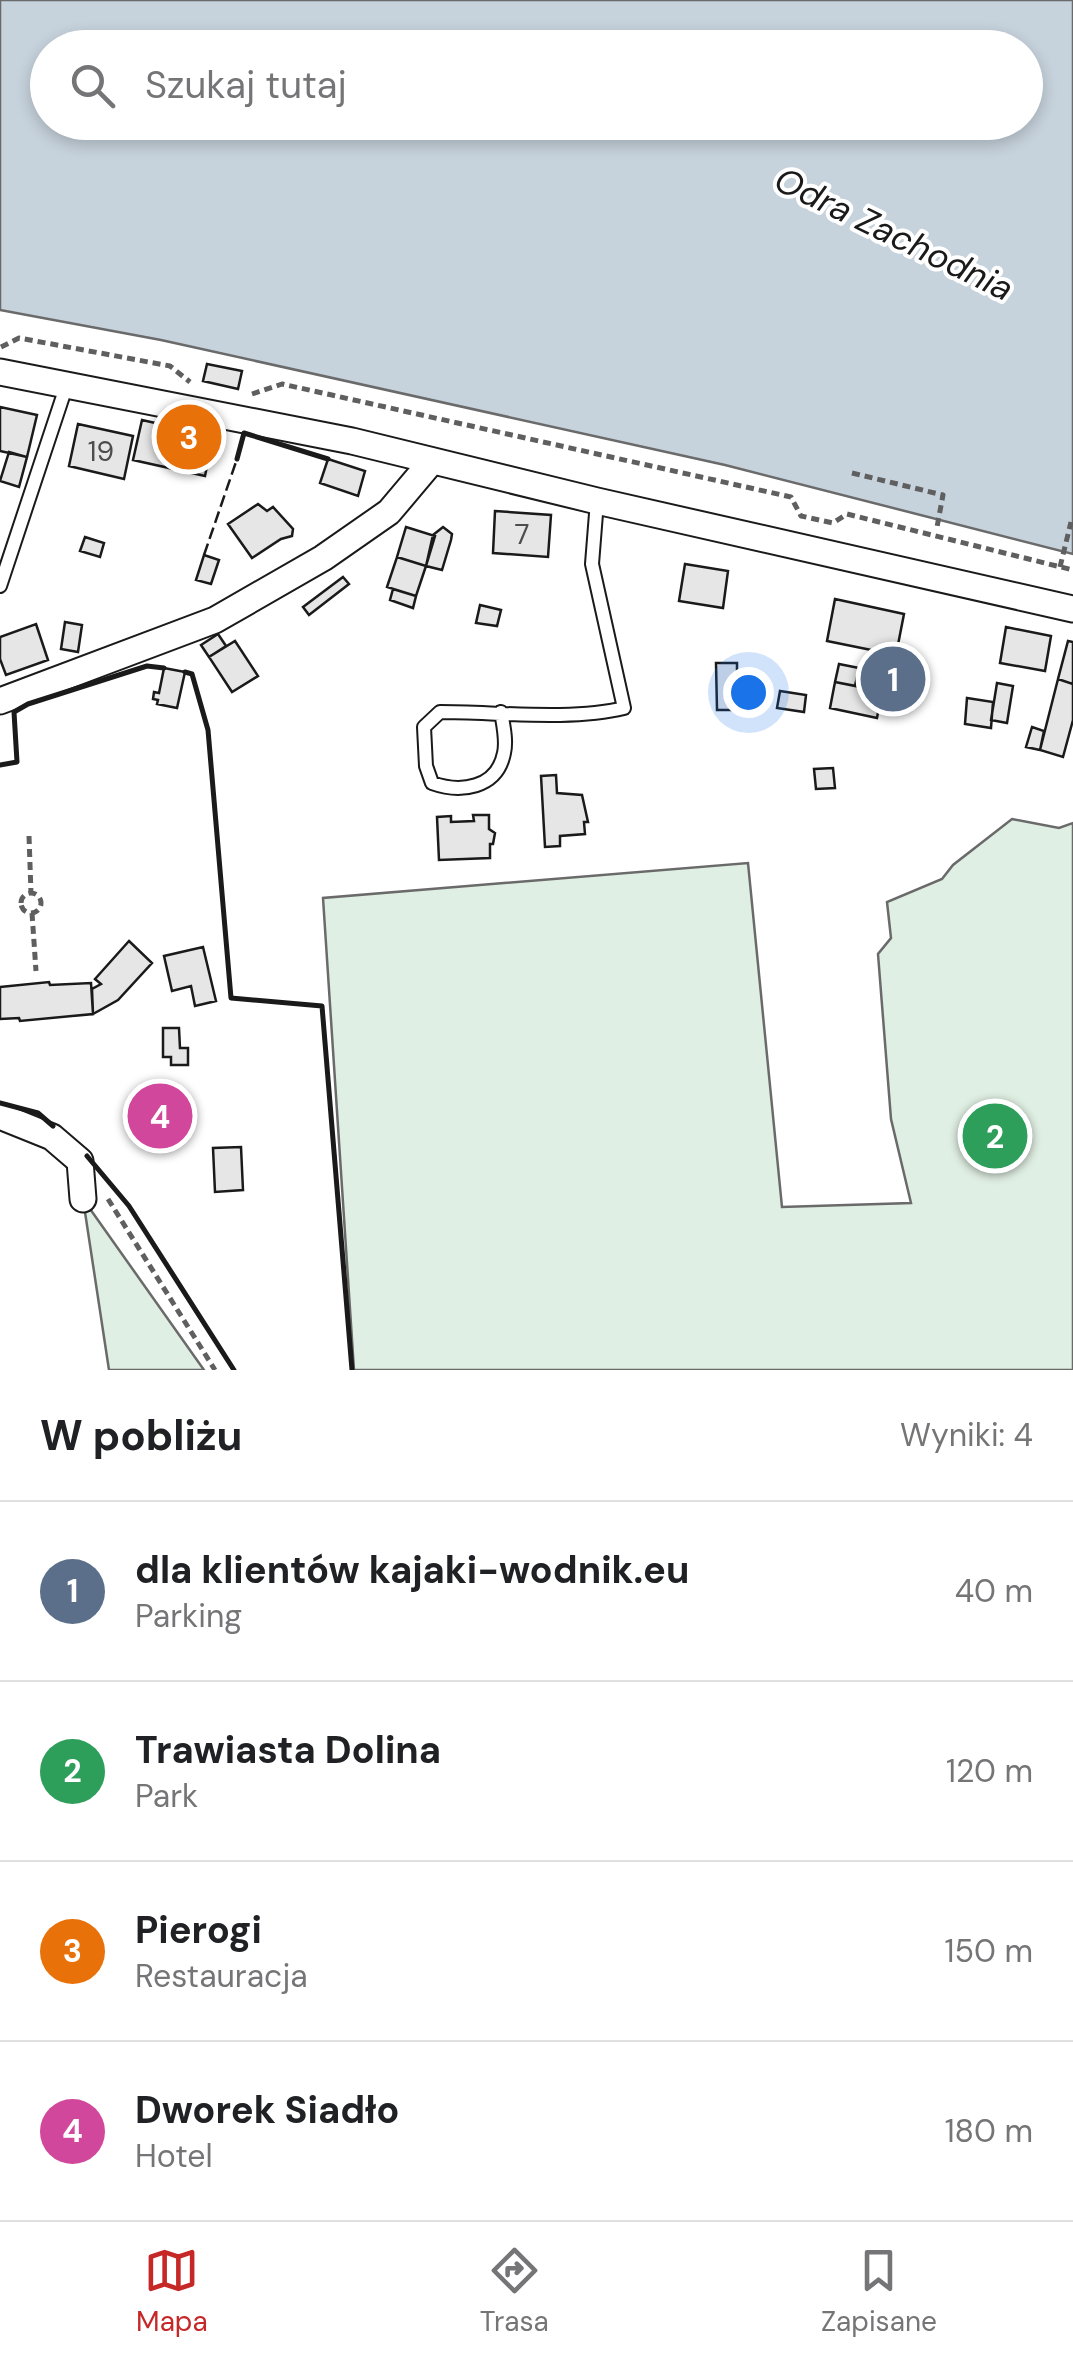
<!DOCTYPE html>
<html lang="pl">
<head>
<meta charset="utf-8">
<style>
	:root { --surface:#fff; --page:#f2f2f2; --text:#202124; --muted:#757577; --line:#e0e0e0; --accent:#c62828 }
	body { margin:0; font-family:"DM Sans",sans-serif; background:var(--page); color:var(--text) }
	.you { position:absolute; left:748px; top:692px; width:35px; height:35px; margin:-25px; border:8px solid #fff; border-radius:50%; background:#1a73e8; box-shadow:0 0 0 15px #1a73e833 }
	.badge { display:grid; place-items:center; width:65px; height:65px; border-radius:50%; background:var(--accent); color:#fff; font-size:32px; font-weight:700 }
	.pin { position:absolute; translate:-50% -50%; border:5px solid #fff; box-shadow:0 2px 10px #0006 }
	.list { margin:0; padding:0; list-style:none }
	h2 { display:flex; justify-content:space-between; align-items:center; height:130px; margin:0; padding:0 40px; font-size:42px }
	h2 small { font-size:32px; font-weight:400; color:var(--muted) }
	.list li { display:grid; grid-template-columns:65px 1fr auto; gap:30px; align-items:center; box-sizing:border-box; height:180px; padding:0 40px; border-top:2px solid var(--line) }
	.list b { display:block; font-size:38px; white-space:nowrap }
	.list p { margin:0; font-size:32px; white-space:nowrap; color:var(--muted) }
	.list em { font-size:32px; font-style:normal; color:var(--muted) }
	.icon { flex:none; width:55px; height:55px; fill:none; stroke:currentColor; stroke-width:2; stroke-linecap:round; stroke-linejoin:round }
	.map { position:relative; flex:none; width:1073px; height:1370px; overflow:hidden }
	.search { position:absolute; background:var(--surface); box-shadow:0 5px 15px #0003; left:30px; right:30px; top:30px; height:110px; display:flex; align-items:center; gap:25px; box-sizing:border-box; padding:0 35px; border-radius:55px; color:var(--muted); font-size:38px }
	.sheet { height:850px; background:var(--surface) }
	nav { display:flex; justify-content:space-around; align-items:center; box-sizing:border-box; height:140px; border-top:2px solid var(--line); background:var(--surface); font-size:28px; color:var(--muted) }
	nav a { display:grid; justify-items:center; gap:5px }
	nav .on { color:var(--accent) }
	.map>svg:first-child { display:block }
	.green { fill:#e0efe3; stroke:#6a6a6a; stroke-width:2.5 }
	.water { fill:#c6d2dc; stroke:#6a6a6a; stroke-width:2.5; fill-rule:evenodd }
	.building { fill:#e6e6e6; stroke:#1a1a1a; stroke-width:2.5 }
	.lines { fill:none; stroke-linecap:round; stroke-linejoin:round }
	.lane-casing { stroke:#1a1a1a; stroke-width:16 }
	.street-casing { stroke:#1a1a1a; stroke-width:29 }
	.path { stroke:#5f5f5f; stroke-width:5; stroke-dasharray:8 5; stroke-linecap:butt }
	.lane { stroke:#fff; stroke-width:12 }
	.street { stroke:#fff; stroke-width:25 }
	.fence { stroke:#1a1a1a; stroke-width:2.5; stroke-dasharray:12 5; stroke-linecap:butt }
	.wall { stroke:#1a1a1a; stroke-width:5 }
	.labels { text-anchor:middle; dominant-baseline:central; stroke-width:8; stroke-linejoin:round; paint-order:stroke }
	.number-label { font-size:28px; fill:#4d4d4d }
	.water-label { font-size:35px; font-style:italic; fill:#1a1a1a; stroke:#fff }
</style>
</head>
<body>
<div class="map">
<svg width="1073" height="1370" viewBox="0 0 1073 1370">
	<rect width="100%" height="100%" fill="#fff"/>
	<!-- green -->
	<path class="green" d="M1012 819 1059 828 1073 823V1370H354L323 898 748 863 782 1207 911 1203 891 1119 878 954 891 938 887 902 942 879 953 865Z
		M83 1199 204 1370H109Z"/>
	<!-- water -->
	<path class="water" d="M0 0H1073V554L725 465 161 340 0 310ZM48 48H1026V122H48Z"/>
	<!-- building -->
	<path class="building" d="M207 364 242 371 238 389 203 381Z
		M0 407 37 415 27 457 0 451Z
		M142 420 213 436 205 476 133 460Z
		M78 424 133 436 124 479 69 466Z
		M9 452 27 457 19 487 0 481Z
		M328 459 365 471 358 496 320 483Z
		M258 504 267 511 273 507 293 529 292 536 281 539 252 558 228 524Z
		M495 511 551 515 548 557 493 553Z
		M406 527 435 536 426 566 397 557Z
		M443 527 452 534 451 540 442 570 426 566 433 535Z
		M85 537 104 543 100 557 80 551Z
		M204 555 219 560 211 584 196 580Z
		M397 557 426 566 416 596 387 587Z
		M685 564 728 571 723 608 679 601Z
		M343 577 349 584 309 615 303 607Z
		M393 589 416 596 413 608 390 600Z
		M835 599 904 614 896 655 827 641Z
		M480 605 501 610 497 626 476 623Z
		M65 622 82 625 78 652 61 649Z
		M36 624 48 660 6 675 0 659V637Z
		M1006 627 1051 636 1045 671 1000 663Z
		M218 634 226 646 209 657 201 645Z
		M235 641 258 676 232 692 209 657Z
		M1068 641 1073 642V684L1058 679Z
		M716 663H737V710H717Z
		M839 664 859 668 855 686 835 682Z
		M164 668 185 672 177 708 157 704 158 700 153 699 154 692 159 693Z
		M1058 679 1073 684V720L1063 757 1040 750Z
		M835 682 882 691 877 718 830 708Z
		M997 683 1013 686 1007 723 991 720Z
		M780 691 806 695 804 712 777 708Z
		M967 698 993 702 991 728 965 724Z
		M1032 727 1044 731 1040 750 1026 747Z
		M833 768 835 788 816 789 814 769Z
		M556 775 557 793 582 795 588 822H584L585 834 560 836V846L545 847 541 776Z
		M473 815H489V829L495 833 493 844H490V858L439 860 437 817 451 816V822L474 821Z
		M129 941 152 963 118 1000 93 1014 92 989 101 984 95 979Z
		M203 947 216 1001 195 1006 191 986 172 991 164 956Z
		M49 982 50 985 91 983 93 1014 20 1021 19 1018 0 1019V987Z
		M163 1028H179L180 1048H188V1065H171V1057H163Z
		M241 1147 243 1190 215 1192 213 1148Z"/>
	<g class="lines">
		<defs>
			<path id="lane" d="M0 586 67 384
				M501 712C503 724 507 740 504 753 497 789 460 793 432 783L426 766 424 727 440 712C496 712 571 721 624 708L592 564 597 501"/>
			<path id="street" d="M0 372 352 441 597 501 1073 609
				M0 701 215 620 323 558 389 512 432 461
				M0 1116 52 1137 80 1161 83 1199"/>
		</defs>
		<!-- lane casing -->
		<use href="#lane" class="lane-casing"/>
		<!-- street casing -->
		<use href="#street" class="street-casing"/>
		<!-- path -->
		<path class="path" d="M1 347 19 338 170 366 190 382
			M252 394 282 384 791 497 801 516 833 523 847 514 1073 570
			M852 473 943 495 937 527
			M1060 567 1071 522
			M29 836 31 893
			M21 903a10 10 0 1 1 20 0a10 10 0 1 1-20 0Z
			M32 913 36 971
			M108 1199 215 1370"/>
		<!-- lane -->
		<use href="#lane" class="lane"/>
		<!-- street -->
		<use href="#street" class="street"/>
		<!-- fence -->
		<path class="fence" d="M204 555 237 459"/>
		<!-- wall -->
		<path class="wall" d="M237 459 244 433 328 459
			M185 672 192 674 208 730 231 998 322 1006 352 1370
			M0 765 17 762 14 712 28 704 147 666 164 668
			M0 1103 38 1113 53 1126
			M87 1156 129 1206 234 1370"/>
	</g>
	<g class="labels">
		<!-- number labels -->
		<g class="number-label">
			<text x="101" y="451">19</text>
			<text x="522" y="534">7</text>
		</g>
		<!-- water labels -->
		<g class="water-label">
			<text transform="translate(894 234) rotate(26)">Odra Zachodnia</text>
		</g>
	</g>
</svg>
<div class="you"></div>
<div class="pin badge" style="left:893px;top:679px;background:#5c6f8a">1</div>
<div class="pin badge" style="left:995px;top:1136px;background:#2e9e5b">2</div>
<div class="pin badge" style="left:189px;top:437px;background:#e8710a">3</div>
<div class="pin badge" style="left:160px;top:1116px;background:#d1479c">4</div>
<div class="search"><svg class="icon" aria-label="search" viewBox="0 0 24 24"><circle cx="10" cy="10" r="6"/><path d="M15 15l6 6"/></svg>Szukaj tutaj</div>
</div>
<section class="sheet">
<h2>W pobliżu<small>Wyniki: 4</small></h2>
<ul class="list">
<li><span class="badge" style="background:#5c6f8a">1</span><div><b>dla klientów kajaki-wodnik.eu</b><p>Parking</p></div><em>40 m</em></li>
<li><span class="badge" style="background:#2e9e5b">2</span><div><b>Trawiasta Dolina</b><p>Park</p></div><em>120 m</em></li>
<li><span class="badge" style="background:#e8710a">3</span><div><b>Pierogi</b><p>Restauracja</p></div><em>150 m</em></li>
<li><span class="badge" style="background:#d1479c">4</span><div><b>Dworek Siadło</b><p>Hotel</p></div><em>180 m</em></li>
</ul>
</section>
<nav>
<a class="on"><svg class="icon" aria-label="map" viewBox="0 0 24 24"><path d="M3 6l6-2 6 2 6-2v14l-6 2-6-2-6 2zM9 4v14M15 6v14"/></svg>Mapa</a>
<a><svg class="icon" aria-label="directions" viewBox="0 0 24 24"><path d="M12 3l9 9-9 9-9-9zM9 14v-3h6M13 9l2 2-2 2"/></svg>Trasa</a>
<a><svg class="icon" aria-label="saved" viewBox="0 0 24 24"><path d="M7 4h10v16l-5-4-5 4z"/></svg>Zapisane</a>
</nav>
</body>
</html>
